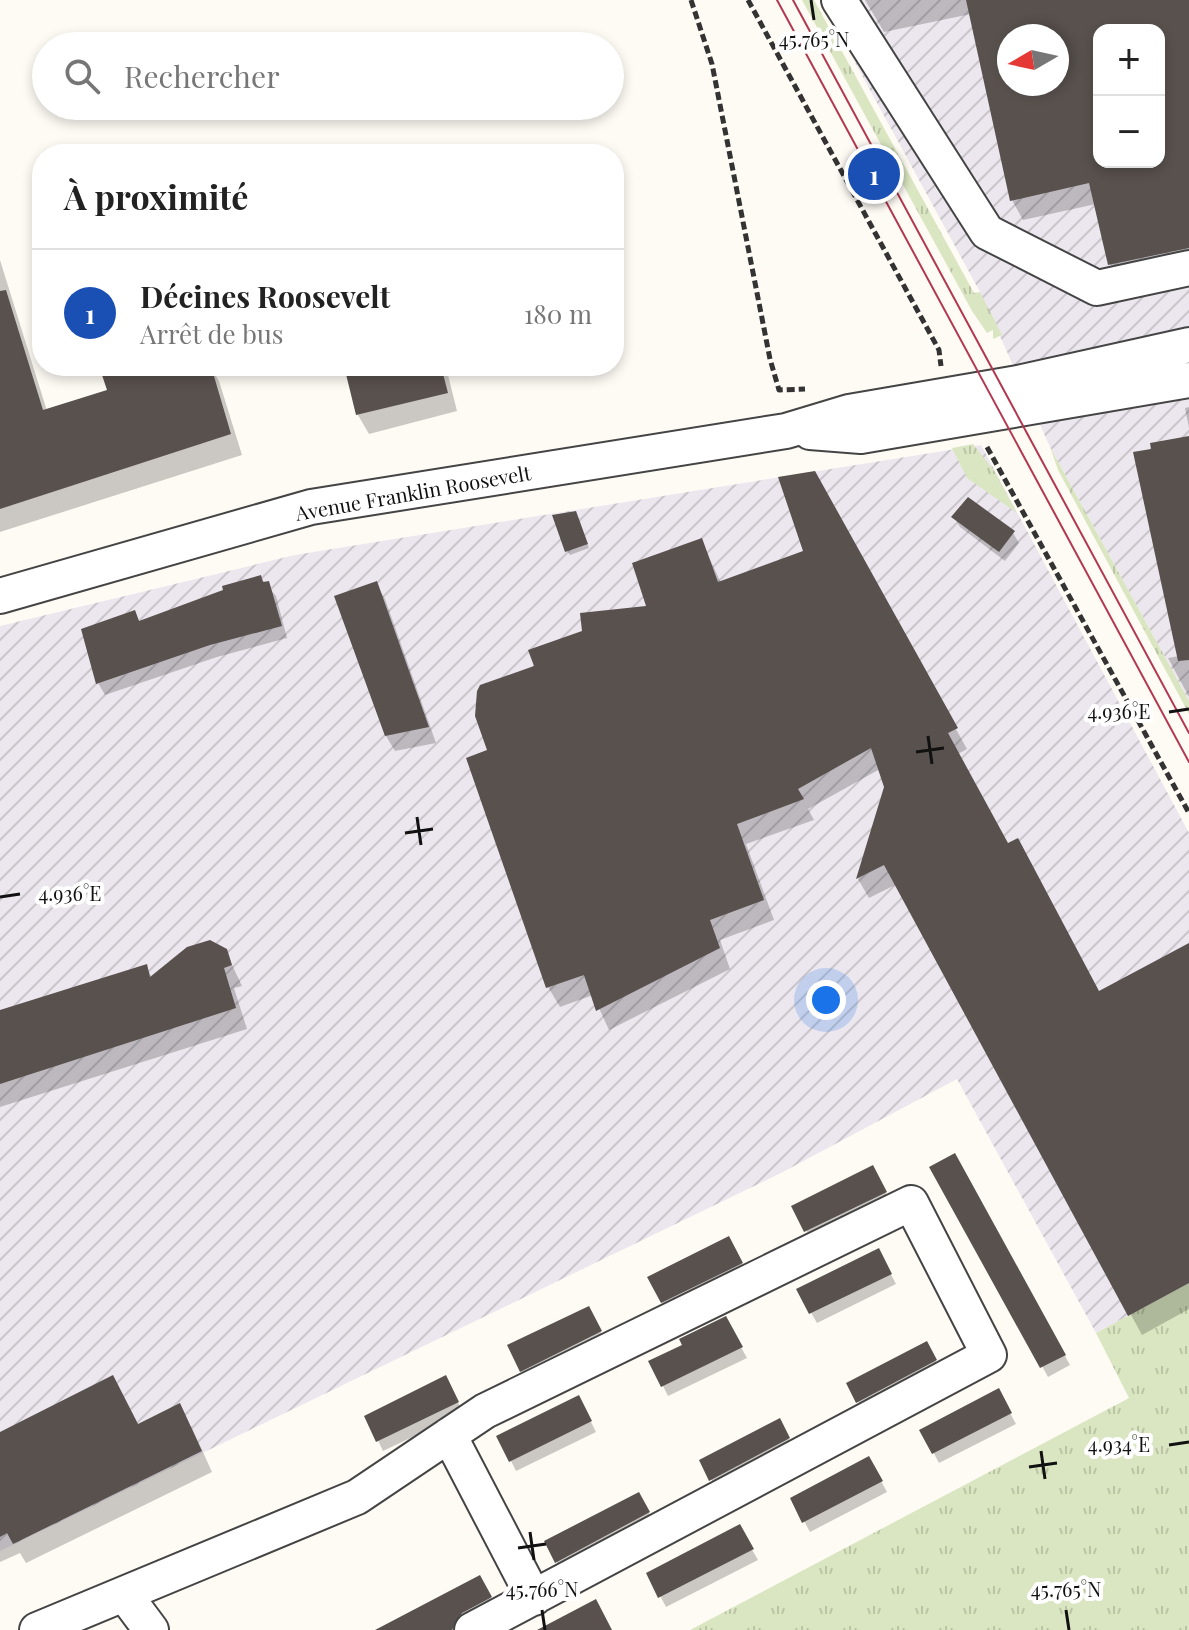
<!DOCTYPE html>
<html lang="fr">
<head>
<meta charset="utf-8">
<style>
	:root { --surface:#fff; --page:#f6f6f6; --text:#222; --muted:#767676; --line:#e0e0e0; --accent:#d93025 }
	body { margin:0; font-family:"Playfair Display",serif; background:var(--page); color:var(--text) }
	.controls { position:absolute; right:24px; top:24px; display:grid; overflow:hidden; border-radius:16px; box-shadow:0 4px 12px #0003 }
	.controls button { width:72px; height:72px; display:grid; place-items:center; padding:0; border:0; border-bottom:2px solid var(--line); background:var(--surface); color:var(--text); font:40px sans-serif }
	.compass { position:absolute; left:997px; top:24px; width:72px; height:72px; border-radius:50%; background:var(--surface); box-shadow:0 4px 12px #0003; rotate:261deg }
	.you { position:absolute; left:826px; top:1000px; width:28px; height:28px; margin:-20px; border:6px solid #fff; border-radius:50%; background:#1a73e8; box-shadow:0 0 0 12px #1a73e833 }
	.badge { display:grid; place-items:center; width:52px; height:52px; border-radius:50%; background:var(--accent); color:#fff; font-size:26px; font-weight:700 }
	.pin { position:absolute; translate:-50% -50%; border:4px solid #fff; box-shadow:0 2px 8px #0006 }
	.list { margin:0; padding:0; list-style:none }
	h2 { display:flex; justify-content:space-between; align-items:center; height:104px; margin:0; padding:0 32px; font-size:34px }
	h2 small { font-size:26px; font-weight:400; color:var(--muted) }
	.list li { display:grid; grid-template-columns:52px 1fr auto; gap:24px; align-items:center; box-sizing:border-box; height:128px; padding:0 32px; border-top:2px solid var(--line) }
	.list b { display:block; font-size:30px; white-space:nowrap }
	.list p { margin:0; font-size:26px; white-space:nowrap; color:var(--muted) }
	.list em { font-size:26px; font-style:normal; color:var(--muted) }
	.icon { flex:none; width:44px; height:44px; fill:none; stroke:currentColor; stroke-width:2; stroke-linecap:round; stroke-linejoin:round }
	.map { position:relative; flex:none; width:1189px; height:1630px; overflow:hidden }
	.search { position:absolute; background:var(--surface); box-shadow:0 4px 12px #0003; left:32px; top:32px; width:592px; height:88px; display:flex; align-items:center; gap:20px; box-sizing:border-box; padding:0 28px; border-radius:44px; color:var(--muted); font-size:30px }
	.panel { position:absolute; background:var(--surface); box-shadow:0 4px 12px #0003; left:32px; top:144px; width:592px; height:232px; border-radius:32px }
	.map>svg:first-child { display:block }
	.industrial { fill:url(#industrial-furrows); fill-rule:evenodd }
	.grass { fill:url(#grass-tufts) }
	.shadow { fill:#0003; fill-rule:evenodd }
	.building { fill:#58514e; fill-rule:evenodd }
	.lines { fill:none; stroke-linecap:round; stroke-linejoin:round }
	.minor-casing { stroke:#444; stroke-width:38 }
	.path { stroke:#333; stroke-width:5; stroke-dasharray:8 4; stroke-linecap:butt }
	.minor { stroke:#fff; stroke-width:34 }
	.tram { stroke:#b3374f; stroke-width:2 }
	.ticks { fill:none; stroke:#111; stroke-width:3 }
	.labels { text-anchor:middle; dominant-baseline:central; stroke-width:8; stroke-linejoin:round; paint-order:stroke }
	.street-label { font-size:20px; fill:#111; stroke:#fff }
	.ticks-label { font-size:20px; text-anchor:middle; fill:#111; stroke:#fff; stroke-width:8; stroke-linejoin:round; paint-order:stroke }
</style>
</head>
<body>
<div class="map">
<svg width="1189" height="1630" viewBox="0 0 1189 1630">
	<defs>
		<pattern id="industrial-furrows" width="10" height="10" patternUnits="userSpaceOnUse" patternTransform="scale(2)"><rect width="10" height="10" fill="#ece7ee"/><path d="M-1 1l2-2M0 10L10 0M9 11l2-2" fill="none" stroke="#c9c5cb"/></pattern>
		<pattern id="grass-tufts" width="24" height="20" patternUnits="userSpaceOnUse" patternTransform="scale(2)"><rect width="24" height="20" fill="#dae6c1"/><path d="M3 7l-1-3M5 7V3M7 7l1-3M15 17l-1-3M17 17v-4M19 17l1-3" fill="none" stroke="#bac4a5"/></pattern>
	</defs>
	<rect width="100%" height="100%" fill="#fefbf5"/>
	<!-- industrial -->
	<path class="industrial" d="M821 0H1189V701L1050 447 980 292ZM1099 30H1159V162H1099ZM1009 36H1057V84H1009Z
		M981 445 1189 833V1283L1096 1333 957 1079 781 1173 0 1551V626L295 555Z"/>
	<!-- grass -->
	<path class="grass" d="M802 0H814L974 293 980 292 1002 335 993 339V330L987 333 972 311Z
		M973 444 995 472 1017 513 967 478 952 448Z
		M1050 447 1189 701V714L1058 470Z
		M1189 1283V1630H690L1129 1398 1096 1333Z"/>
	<!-- shadow -->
	<path class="shadow" d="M865 0H1189V270L1122 284 1110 264 1096 204 1023 220 1012 200 971 14 884 32ZM1099 30H1159V162H1099ZM1009 36H1057V84H1009Z
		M109 150 111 154H95Z
		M0 260 47 411 109 391 101 366H210L219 381 242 455 0 532Z
		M346 366H484L448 375 457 411 369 434 358 415Z
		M1189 407V428L1185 408Z
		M1189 438V697L1168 658 1179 656 1153 450Z
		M814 473 967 749 958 754 1008 845 1099 993 1189 945V1309L1142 1335 897 884 869 898 858 879 886 787 880 769 808 809 814 820 746 844 774 920 720 940 730 969 609 1030 593 995 560 1007 548 987 489 751 537 667 649 608 701 540 721 583 806 552Z
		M954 517 1013 533 1019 543 1005 561 960 527Z
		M578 518 589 548 570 555 567 551Z
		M260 577 276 596 287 638 217 657 105 695 98 683 134 613 140 623Z
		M376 584 385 599 436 743 395 751 386 736Z
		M225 950 242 986 234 988 247 1029 0 1107V1012L146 966 152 978Z
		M955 1156 1070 1365 1048 1377 932 1168Z
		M878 1178 891 1203 812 1241 794 1207Z
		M734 1248 747 1274 668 1312 662 1302Z
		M884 1261 896 1284 817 1323 798 1290Z
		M588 1308 606 1342 527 1381 521 1371Z
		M725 1318 747 1358 668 1396 663 1386 685 1346Z
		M926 1343 941 1371 864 1412 848 1384Z
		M451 1388 463 1413 383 1451 367 1417Z
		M998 1391 1016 1424 939 1463 922 1431Z
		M584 1408 596 1432 516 1471 511 1461Z
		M779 1421 794 1449 717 1490 701 1461Z
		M138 1426H191L212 1472 26 1563 20 1553 0 1562V1434Z
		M869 1459 887 1492 810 1532 792 1499Z
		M639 1494 654 1523 562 1572 546 1542Z
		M739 1527 758 1560 666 1607 649 1574Z
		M479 1578 496 1608 456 1630H379Z"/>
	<!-- building -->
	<path class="building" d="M966 0H1189V248L1108 265 1089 183 1010 201ZM1099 30H1159V162H1099ZM1009 36H1057V84H1009Z
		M6 290 43 410 107 390 99 366H211L231 434 0 509V291Z
		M344 366H441L448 393 356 415Z
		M1189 436V660L1178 661 1133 452 1151 449 1150 443Z
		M815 471 958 728 948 733 1008 843 1018 838 1099 991 1189 943V1283L1128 1316 884 865 856 879 884 787 871 748 798 789 804 799 737 824 764 900 710 920 720 948 596 1011 584 975 546 988 466 758 487 750 475 716 477 691 480 685 534 666 528 650 582 631 580 613 646 606 632 563 702 538 718 582 803 551 778 477Z
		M968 497 1015 531 999 552 951 517Z
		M576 511 588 544 565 552 552 515Z
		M261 575 263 582 269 581 282 626 210 645 96 684 81 629 135 610 139 621 223 590 222 586Z
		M377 581 429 727 385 736 334 596Z
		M210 940 227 949 232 965 224 968 236 1008 0 1084V1010L147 964 150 977 187 947Z
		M955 1153 1066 1355 1040 1368 929 1167Z
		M873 1165 887 1192 804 1232 791 1206Z
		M729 1236 743 1263 661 1303 647 1277Z
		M879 1248 892 1274 809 1314 796 1289Z
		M589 1306 602 1331 520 1372 507 1345Z
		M726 1316 743 1347 661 1387 648 1361 682 1345 679 1339Z
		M927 1341 937 1360 856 1403 846 1383Z
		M113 1375 138 1424 180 1403 202 1451 13 1544 7 1533 0 1537V1432Z
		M446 1375 459 1402 376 1442 364 1416Z
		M999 1388 1012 1413 932 1454 919 1430Z
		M579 1395 592 1421 509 1462 496 1436Z
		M780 1418 790 1438 709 1481 699 1460Z
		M869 1456 883 1481 802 1523 790 1498Z
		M639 1492 650 1512 555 1563 544 1541Z
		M740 1524 754 1549 658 1598 646 1573Z
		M480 1575 492 1597 462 1613 452 1630H375Z
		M596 1599 612 1630H537Z"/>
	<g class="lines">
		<defs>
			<path id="minor" d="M839 0 987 232 1097 288 1189 268
				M810 432 861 436 1189 380
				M0 596 311 507 786 431 849 412 1018 383 1189 345
				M449 1435 534 1598
				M125 1595 151 1630
				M37 1630 357 1497 485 1411 911 1203 989 1355 472 1630"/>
		</defs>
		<!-- minor casing -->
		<use href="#minor" class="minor-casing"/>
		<!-- path -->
		<path class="path" d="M691 0 712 64 770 359 779 390 805 389
			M748 0 939 350 941 366
			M987 447 1189 813"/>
		<!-- minor -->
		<use href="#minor" class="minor"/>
		<!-- tram -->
		<path class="tram" d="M777 0 1189 762
			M793 0 1189 733"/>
	</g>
	<!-- ticks -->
	<path class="ticks" d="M811 0 814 20M1169 712 1189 709M928 736 932 764M916 752 944 748M417 817 421 845M405 833 433 829M0 897 20 894M1169 1445 1189 1442M1041 1451 1045 1479M1029 1467 1057 1463M530 1532 534 1560M518 1548 546 1544M542 1610 545 1630M1066 1610 1069 1630"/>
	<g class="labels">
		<!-- street labels -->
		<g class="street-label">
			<text transform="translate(413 492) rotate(-10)">Avenue Franklin Roosevelt</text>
		</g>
	</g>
	<g class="ticks-label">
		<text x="814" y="47">45.765°N</text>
		<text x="1119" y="719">4.936°E</text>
		<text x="70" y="901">4.936°E</text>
		<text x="1119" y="1452">4.934°E</text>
		<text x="542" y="1597">45.766°N</text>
		<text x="1066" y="1597">45.765°N</text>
	</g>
</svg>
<div class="controls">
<button>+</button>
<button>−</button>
</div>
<svg class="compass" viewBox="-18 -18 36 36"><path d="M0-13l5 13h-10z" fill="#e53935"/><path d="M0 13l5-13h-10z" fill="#767676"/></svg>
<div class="you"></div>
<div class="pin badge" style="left:874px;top:174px;background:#1a4fb4">1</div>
<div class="search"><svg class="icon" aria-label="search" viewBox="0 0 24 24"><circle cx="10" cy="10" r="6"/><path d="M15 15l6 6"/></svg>Rechercher</div>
<section class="panel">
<h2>À proximité<small></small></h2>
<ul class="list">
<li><span class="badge" style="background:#1a4fb4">1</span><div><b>Décines Roosevelt</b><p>Arrêt de bus</p></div><em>180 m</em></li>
</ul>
</section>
</div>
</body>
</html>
